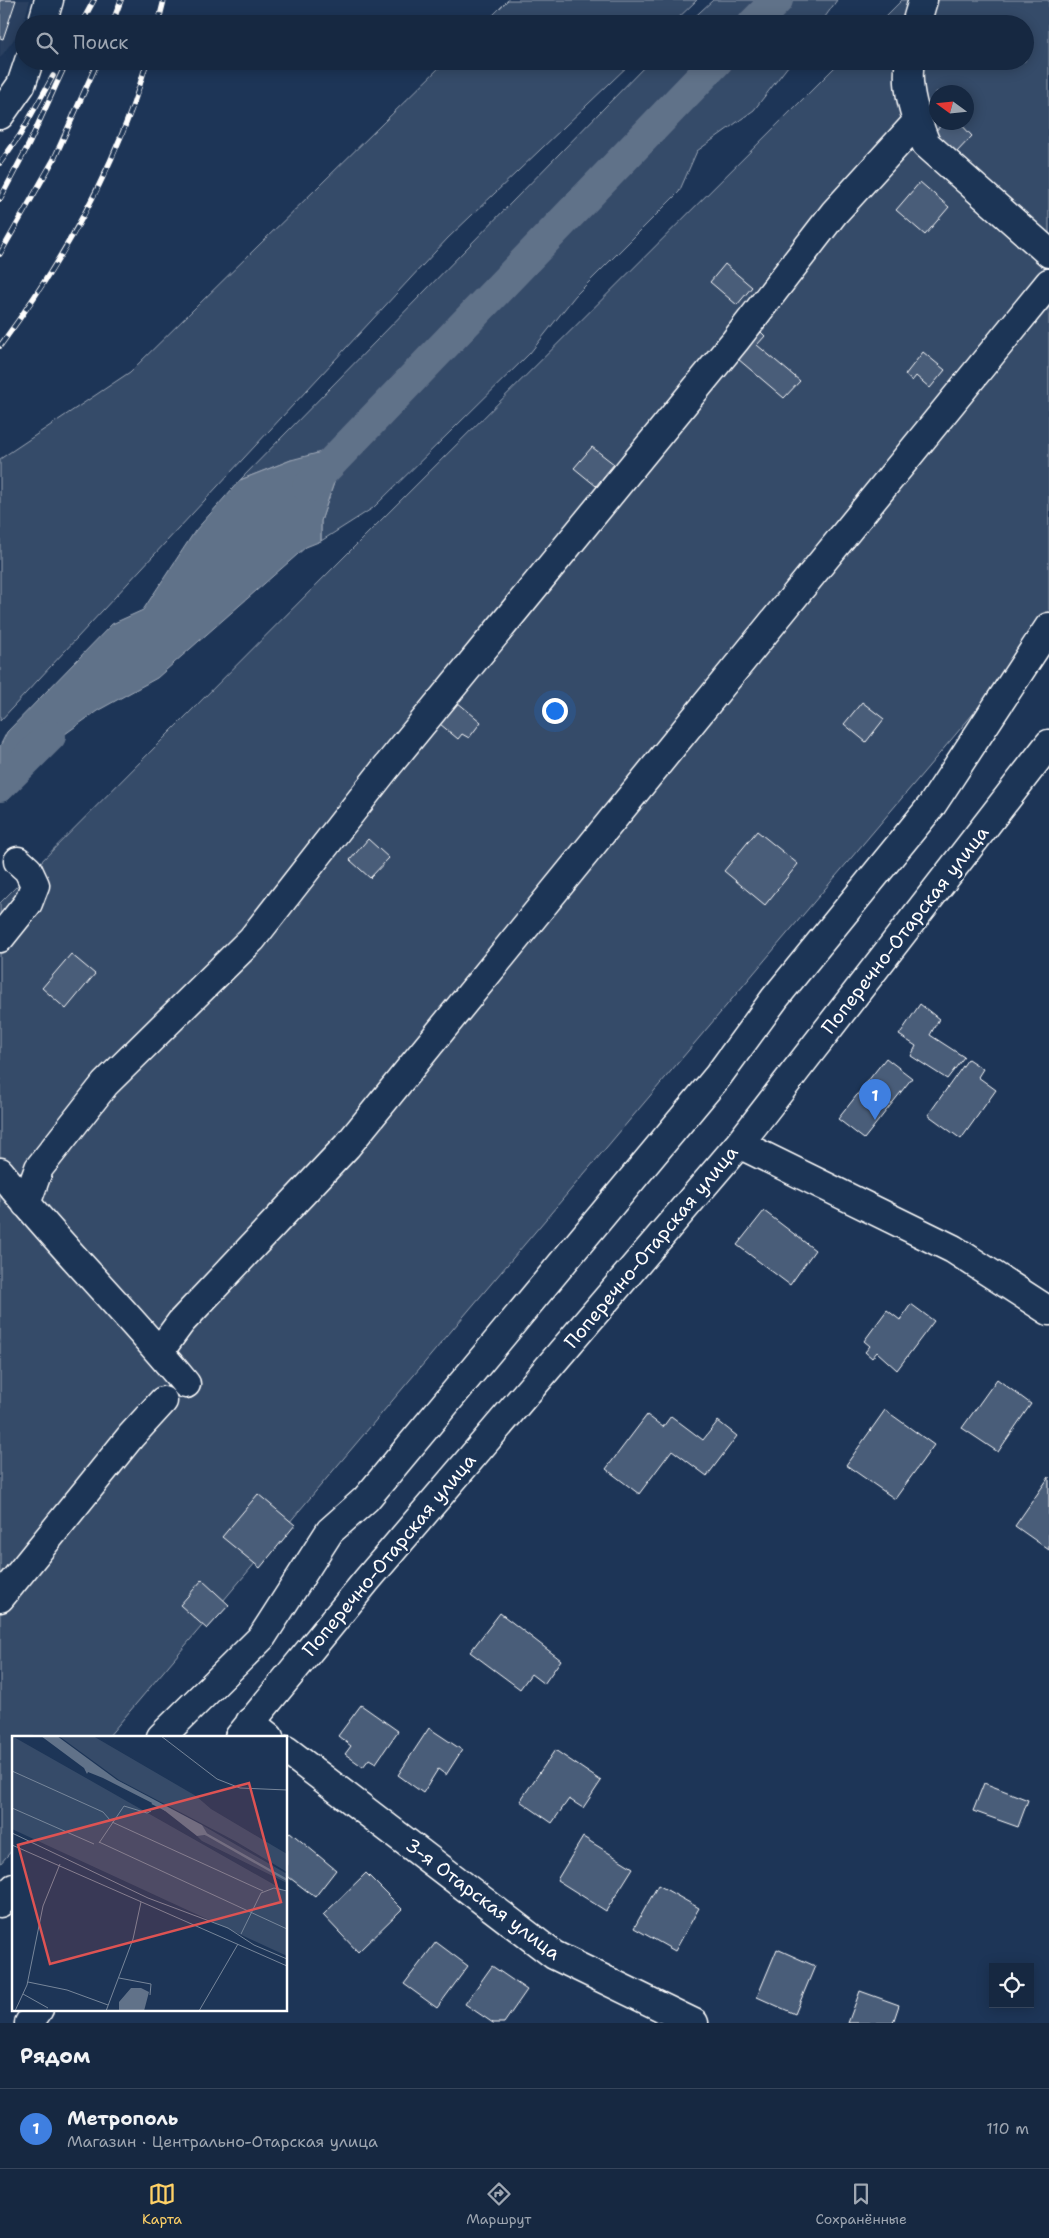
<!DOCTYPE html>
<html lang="ru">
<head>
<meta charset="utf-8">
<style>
	:root { --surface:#162841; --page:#1f3048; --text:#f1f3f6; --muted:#9ea6b1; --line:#35445a; --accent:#ffd166 }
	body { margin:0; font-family:"Shantell Sans",sans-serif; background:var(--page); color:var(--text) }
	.controls { position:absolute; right:15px; bottom:15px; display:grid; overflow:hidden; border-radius:0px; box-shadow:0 2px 12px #0003 }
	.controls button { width:45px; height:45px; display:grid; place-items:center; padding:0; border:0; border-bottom:1px solid var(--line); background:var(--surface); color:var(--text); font:25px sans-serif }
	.compass { position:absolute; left:929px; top:85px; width:45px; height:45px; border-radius:50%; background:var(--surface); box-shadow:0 2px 12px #0003; rotate:285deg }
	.you { position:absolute; left:554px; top:710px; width:18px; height:18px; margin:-12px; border:4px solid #fff; border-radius:50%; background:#1a73e8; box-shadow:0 0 0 8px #1a73e833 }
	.badge { display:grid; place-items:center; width:32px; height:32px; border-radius:50%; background:var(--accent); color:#fff; font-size:16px; font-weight:700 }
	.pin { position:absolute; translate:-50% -41px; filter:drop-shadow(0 1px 2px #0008) }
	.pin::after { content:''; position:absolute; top:26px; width:18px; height:15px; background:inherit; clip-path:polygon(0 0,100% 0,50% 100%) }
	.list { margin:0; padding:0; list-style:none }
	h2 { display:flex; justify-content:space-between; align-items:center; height:65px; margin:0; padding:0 20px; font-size:21px }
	h2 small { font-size:16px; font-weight:400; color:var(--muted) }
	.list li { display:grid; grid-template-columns:32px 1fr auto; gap:15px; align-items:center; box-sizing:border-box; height:80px; padding:0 20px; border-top:1px solid var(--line) }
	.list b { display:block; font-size:19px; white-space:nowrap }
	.list p { margin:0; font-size:16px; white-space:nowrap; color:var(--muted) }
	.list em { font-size:16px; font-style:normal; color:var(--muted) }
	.icon { flex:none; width:28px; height:28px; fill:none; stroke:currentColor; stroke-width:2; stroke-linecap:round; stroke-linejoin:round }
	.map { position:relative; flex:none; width:1049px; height:2023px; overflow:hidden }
	.search { position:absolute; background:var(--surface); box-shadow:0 2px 12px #0003; left:15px; right:15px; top:15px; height:55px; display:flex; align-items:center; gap:12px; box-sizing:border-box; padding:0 18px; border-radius:28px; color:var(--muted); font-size:19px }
	.sheet { height:145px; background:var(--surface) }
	nav { display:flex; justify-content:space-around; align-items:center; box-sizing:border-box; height:70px; border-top:1px solid var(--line); background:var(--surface); font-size:14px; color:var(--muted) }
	nav a { display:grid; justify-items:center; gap:2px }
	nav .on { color:var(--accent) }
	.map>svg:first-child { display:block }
	.built { fill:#2a4161 }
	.green { fill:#364b69; stroke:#9aa5b4; fill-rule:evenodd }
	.water { fill:#617289; stroke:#a0aab8 }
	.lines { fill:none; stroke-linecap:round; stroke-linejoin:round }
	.canal { stroke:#617289; stroke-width:32 }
	.building { fill:#4a5d79; stroke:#fff }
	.minor-casing { stroke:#fff; stroke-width:31 }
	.minor { stroke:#1d3557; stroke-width:28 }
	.rail-casing { stroke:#fff; stroke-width:5.5 }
	.rail { stroke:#1d3557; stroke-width:4; stroke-dasharray:11; stroke-linecap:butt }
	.labels { text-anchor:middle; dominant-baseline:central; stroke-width:5; stroke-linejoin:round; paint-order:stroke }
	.street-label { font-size:19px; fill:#fff; stroke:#1d3557 }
	.inset-river { fill:none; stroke:#617289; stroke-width:2.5 }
	.inset-road { fill:none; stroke:#77869a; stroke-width:1 }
	.view { fill:#de5353; fill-opacity:0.15; stroke:#de5353; stroke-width:2.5 }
	.inset-edge { fill:none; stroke:#fff; stroke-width:2.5 }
</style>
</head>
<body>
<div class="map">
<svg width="1049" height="2023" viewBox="0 0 1049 2023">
	<rect width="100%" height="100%" fill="#1d3557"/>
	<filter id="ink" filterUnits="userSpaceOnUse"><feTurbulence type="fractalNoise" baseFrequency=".02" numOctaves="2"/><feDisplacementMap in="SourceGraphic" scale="10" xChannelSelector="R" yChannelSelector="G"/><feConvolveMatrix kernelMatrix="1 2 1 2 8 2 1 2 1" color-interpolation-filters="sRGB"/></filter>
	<g filter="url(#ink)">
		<!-- built -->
		<path class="built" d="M0 0H30L22 28 0 58Z"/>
		<!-- green -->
		<path class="green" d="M508 0H697L672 24H484Z
			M713 0H837L820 24H687Z
			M902 0H1049V624L108 1737H14V1848L0 1864V903L346 555 841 61H1025V24H878ZM936 92H966V122H936Z
			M446 61H633L448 238 0 721V459L130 372Z
			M650 61H792L754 110 697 151 679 192 575 296 530 353 373 508 321 541V521L337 474 291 460 240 480Z"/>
		<!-- water -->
		<path class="water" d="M340 447 337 474 321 521V541L306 547 157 678 97 711 0 781V746L7 732 112 624 143 610 195 531 240 480 291 460Z"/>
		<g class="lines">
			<!-- canal -->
			<path class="canal" d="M753 24 777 0
				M308 487 717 61
				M0 786 50 736"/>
		</g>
		<!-- building -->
		<path class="building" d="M0 0H16L3 39 0 38Z
			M944 122H959L972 136 954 155 933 134Z
			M920 182 949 207 925 235 896 210Z
			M725 264 752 287 737 305 710 282Z
			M761 332 765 336 757 345 800 381 784 398 738 359Z
			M923 352 945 370 930 388 916 376 912 381 905 375Z
			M592 447 614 464 596 486 574 468Z
			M457 702 481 722 469 738 462 734 458 739 440 724Z
			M862 702 884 719 866 742 844 724Z
			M757 831 798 864 765 905 724 871Z
			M368 839 389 858 370 878 350 860Z
			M71 954 95 974 66 1009 42 988Z
			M920 1004 939 1019 930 1035 964 1057 947 1079 911 1056 916 1046 899 1035Z
			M886 1058 912 1078 864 1139 838 1119Z
			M968 1059 983 1069 978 1077 996 1090 961 1139 928 1115Z
			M764 1211 815 1250 790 1285 737 1245Z
			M911 1304 934 1321 897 1370 877 1352 872 1358 865 1352 870 1346 864 1341 887 1310 900 1320Z
			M997 1379 1031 1404 998 1452 962 1428Z
			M885 1410 934 1445 895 1499 846 1465Z
			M647 1415 663 1427 671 1416 703 1440 718 1421 737 1436 707 1476 672 1450 639 1494 606 1469Z
			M1049 1477V1550L1015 1526Z
			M258 1494 295 1525 260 1568 222 1537Z
			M202 1580 229 1605 207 1629 180 1605Z
			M500 1613 561 1660 544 1684 531 1674 520 1689 470 1652Z
			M361 1705 398 1731 376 1763 369 1759 363 1767 345 1754 351 1746 338 1736Z
			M429 1728 462 1750 446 1775 438 1769 423 1793 398 1775Z
			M555 1750 601 1781 583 1808 569 1799 552 1823 520 1801Z
			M984 1783 1028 1800 1018 1827 973 1811Z
			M290 1832 336 1870 315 1897 286 1875V1836Z
			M583 1837 633 1868 606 1911 557 1880Z
			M366 1873 402 1909 358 1952 323 1915Z
			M658 1885 699 1908 675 1951 634 1928Z
			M436 1942 468 1966 437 2008 404 1984Z
			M777 1949 815 1966 795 2014 757 1997Z
			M492 1966 527 1990 504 2023H493L465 2004Z
			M860 1991 899 2005 893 2023H848Z"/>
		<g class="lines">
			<defs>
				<path id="minor" d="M42 24 49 0
					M916 24 923 0
					M910 61C905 88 916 119 926 144L1049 253
					M0 115 21 85 29 61
					M0 938 28 903 35 885 28 870 18 861
					M739 1144 953 1249 1049 1311
					M0 1172C59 1245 126 1311 186 1384
					M26 1204 39 1168 105 1084 252 939 385 769 735 341 834 213 917 122
					M159 1352 181 1322 347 1146 1049 283
					M0 1598 131 1436 163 1401
					M250 1722 269 1737
					M161 1737 262 1637 330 1531 366 1499 718 1076 775 998 932 805 1049 627
					M239 1737 367 1580 739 1144 1049 744
					M286 1750 554 1955 694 2023
					M0 1903 14 1888
					M29 2023 39 2009"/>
			</defs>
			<!-- minor casing -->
			<use href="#minor" class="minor-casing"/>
			<!-- minor -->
			<use href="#minor" class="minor"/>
			<defs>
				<path id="rail" d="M81 24 94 0
					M112 24 121 0
					M158 24 164 0
					M0 163 20 135 53 76
					M0 199 29 144 67 61
					M0 254 54 159 98 61
					M0 346C64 259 118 165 147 61"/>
			</defs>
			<!-- rail casing -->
			<use href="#rail" class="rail-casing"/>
			<!-- rail -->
			<use href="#rail" class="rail"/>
		</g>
	</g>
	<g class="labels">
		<!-- street labels -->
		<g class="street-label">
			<text transform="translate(905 930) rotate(-52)">Поперечно-Отарская улица</text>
			<text transform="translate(651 1247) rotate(-50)">Поперечно-Отарская улица</text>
			<text transform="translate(389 1555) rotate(-50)">Поперечно-Отарская улица</text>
			<text transform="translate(483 1899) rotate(37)">3-я Отарская улица</text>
		</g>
	</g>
	<!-- overview -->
	<g transform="translate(12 1736)">
		<rect width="275" height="275" fill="#1d3557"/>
		<path d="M0 0 275 156V220L0 93ZM47 0H81L184 60 199 73 275 118V136L223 105 107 44ZM190 89 275 138V147L190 105 185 100H193Z" fill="#364b69"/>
		<path d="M29 0H45L105 44 190 89 196 99 185 100 148 71 91 42 76 36 75 38 72 32ZM119 252H129L137 256 132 275H107V266Z" fill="#617289"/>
		<path class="inset-river" d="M140 67 154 74M192 97 275 144"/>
		<path class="inset-road" d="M149 0 205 43 228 52 275 54M0 35 91 76 98 84M0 72 82 108M100 86 251 155M0 97 136 162 216 192 242 209 275 223M87 106 275 193M87 107 112 70 135 77 139 75M0 109 275 230M229 198 249 157 262 152 275 155M107 242 139 248 138 259M16 246 55 254 96 269M11 258 36 272M3 275 15 249 31 170 48 128M94 275 121 203 129 166M187 275 226 208"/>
		<path class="view" d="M237 47 269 166 38 228 6 109Z"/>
		<rect width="275" height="275" class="inset-edge"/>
	</g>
</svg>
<div class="controls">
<button><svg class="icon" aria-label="locate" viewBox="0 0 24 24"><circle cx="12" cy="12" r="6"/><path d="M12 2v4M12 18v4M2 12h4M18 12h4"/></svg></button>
</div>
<svg class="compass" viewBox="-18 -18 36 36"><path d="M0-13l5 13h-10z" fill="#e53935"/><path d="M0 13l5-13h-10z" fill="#9ea6b1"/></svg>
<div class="you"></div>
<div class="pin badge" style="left:875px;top:1120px;background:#3f7fe0">1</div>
<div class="search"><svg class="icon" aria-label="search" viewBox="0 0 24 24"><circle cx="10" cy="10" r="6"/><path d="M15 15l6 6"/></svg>Поиск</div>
</div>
<section class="sheet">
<h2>Рядом<small></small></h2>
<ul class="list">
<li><span class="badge" style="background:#3f7fe0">1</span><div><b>Метрополь</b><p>Магазин · Центрально-Отарская улица</p></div><em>110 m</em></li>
</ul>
</section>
<nav>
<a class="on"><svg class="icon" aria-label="map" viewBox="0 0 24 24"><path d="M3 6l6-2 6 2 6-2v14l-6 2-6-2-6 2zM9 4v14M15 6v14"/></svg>Карта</a>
<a><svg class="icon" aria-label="directions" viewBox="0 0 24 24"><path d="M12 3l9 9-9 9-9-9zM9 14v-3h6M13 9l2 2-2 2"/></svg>Маршрут</a>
<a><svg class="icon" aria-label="saved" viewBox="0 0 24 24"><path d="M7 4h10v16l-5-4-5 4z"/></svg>Сохранённые</a>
</nav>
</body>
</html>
